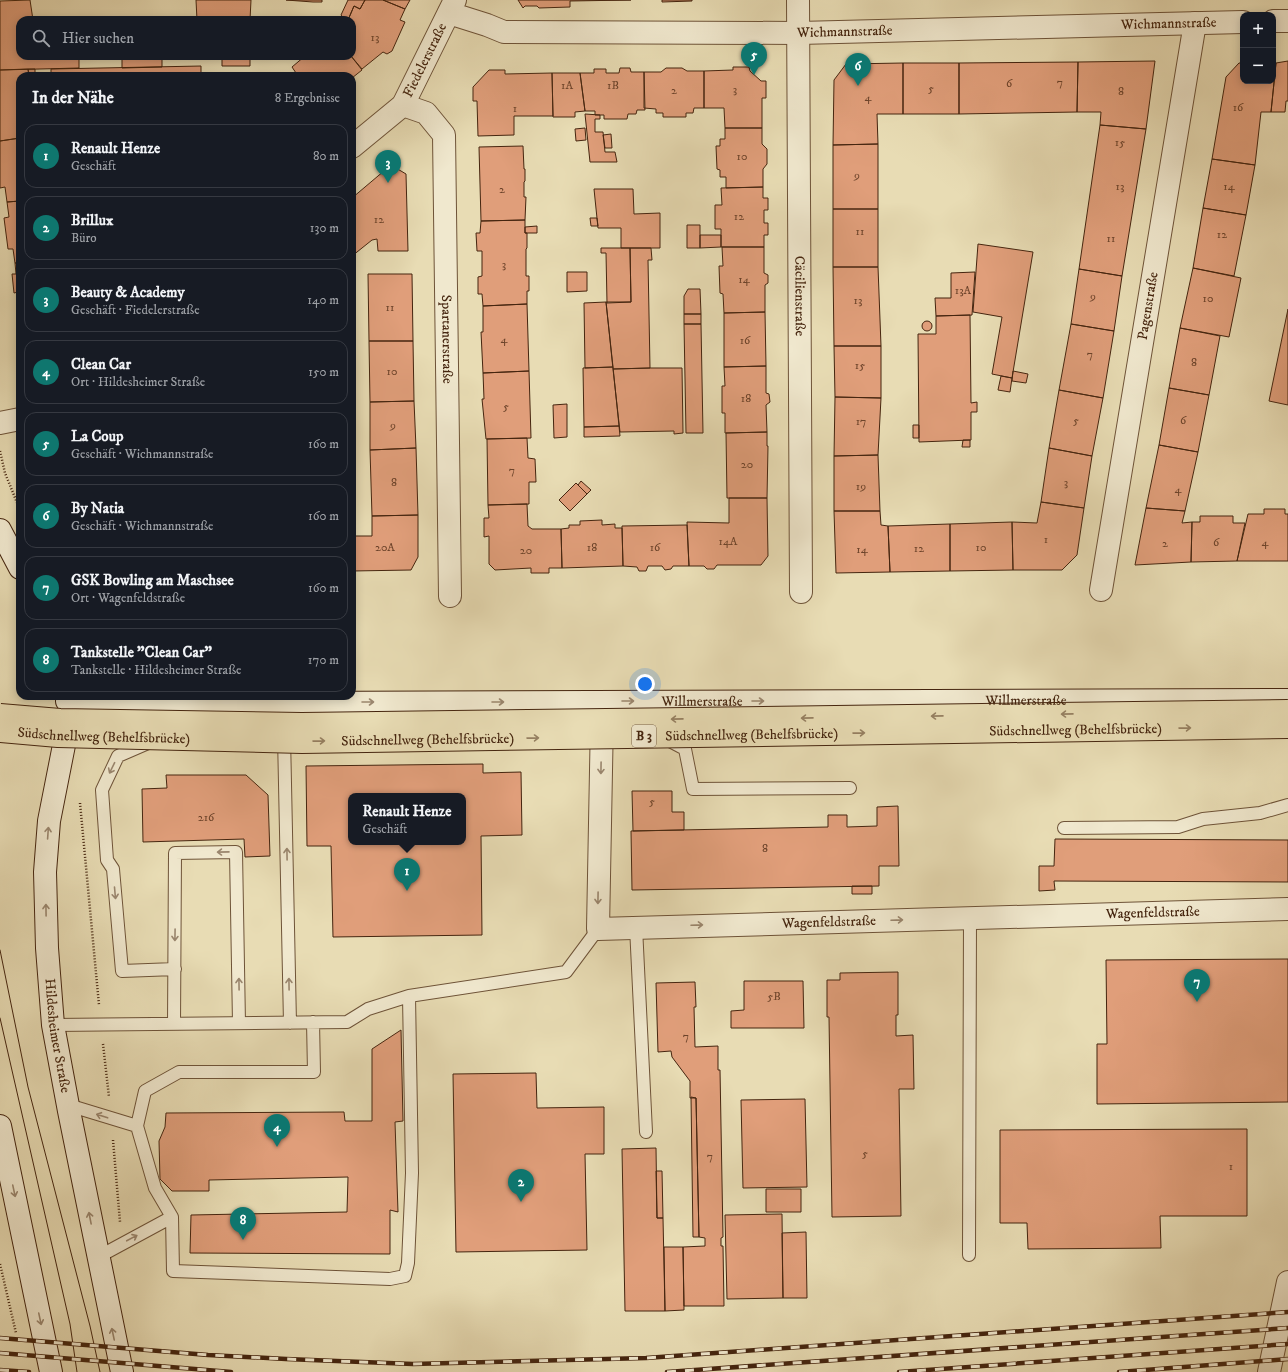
<!DOCTYPE html>
<html lang="de">
<head>
<meta charset="utf-8">
<style>
	:root { --surface:#171b24; --page:#242831; --text:#f1f3f6; --muted:#9ea1a6; --line:#363941; --accent:#0f766e }
	body { margin:0; font-family:"IM FELL DW Pica",serif; background:var(--page); color:var(--text) }
	.controls { position:absolute; right:12px; top:12px; display:grid; overflow:hidden; border-radius:8px; box-shadow:0 2px 10px #0003 }
	.controls button { width:36px; height:36px; display:grid; place-items:center; padding:0; border:0; border-bottom:1px solid var(--line); background:var(--surface); color:var(--text); font:20px sans-serif }
	.you { position:absolute; left:645px; top:684px; width:14px; height:14px; margin:-10px; border:3px solid #fff; border-radius:50%; background:#1a73e8; box-shadow:0 0 0 6px #1a73e833 }
	.badge { display:grid; place-items:center; width:26px; height:26px; border-radius:50%; background:var(--accent); color:#fff; font-size:13px; font-weight:700 }
	.pin { position:absolute; translate:-50% -33px; filter:drop-shadow(0 1px 2px #0008) }
	.pin::after { content:''; position:absolute; top:21px; width:14px; height:12px; background:inherit; clip-path:polygon(0 0,100% 0,50% 100%) }
	.popup { position:absolute; left:348px; top:793px; width:118px; height:52px; box-sizing:border-box; display:grid; place-content:center; border-radius:8px; background:var(--surface); filter:drop-shadow(0 1px 3px #0005); font-size:13px; white-space:nowrap; color:var(--muted) }
	.popup b { font-size:15px; color:var(--text) }
	.popup::after { content:''; position:absolute; left:50%; top:100%; margin-left:-8px; border:8px solid transparent; border-top-color:var(--surface) }
	.list { margin:0; padding:0; list-style:none }
	h2 { display:flex; justify-content:space-between; align-items:center; height:52px; margin:0; padding:0 16px; font-size:17px }
	h2 small { font-size:13px; font-weight:400; color:var(--muted) }
	.list li { display:grid; grid-template-columns:26px 1fr auto; gap:12px; align-items:center; box-sizing:border-box; height:64px; margin:0 8px 8px; padding:0 8px; border:1px solid var(--line); border-radius:12px }
	.list b { display:block; font-size:15px; white-space:nowrap }
	.list p { margin:0; font-size:13px; white-space:nowrap; color:var(--muted) }
	.list em { font-size:13px; font-style:normal; color:var(--muted) }
	.icon { flex:none; width:22px; height:22px; fill:none; stroke:currentColor; stroke-width:2; stroke-linecap:round; stroke-linejoin:round }
	.map { position:relative; flex:none; width:1288px; height:1372px; overflow:hidden }
	.search { position:absolute; background:var(--surface); box-shadow:0 2px 10px #0003; left:16px; top:16px; width:340px; height:44px; display:flex; align-items:center; gap:10px; box-sizing:border-box; padding:0 14px; border-radius:12px; color:var(--muted); font-size:15px }
	.panel { position:absolute; background:var(--surface); box-shadow:0 2px 10px #0003; left:16px; top:72px; width:340px; height:628px; border-radius:12px }
	.map>svg:first-child { display:block }
	.building { fill:#e09e7a; stroke:#45250f; fill-rule:evenodd }
	.lines { fill:none; stroke-linecap:round; stroke-linejoin:round }
	.lane-casing { stroke:#6e5338; stroke-width:14 }
	.street-casing { stroke:#6e5338; stroke-width:24 }
	.secondary-casing { stroke:#45250f; stroke-width:24 }
	.path { stroke:#45250f; stroke-width:2.5; stroke-dasharray:1 2; stroke-linecap:butt }
	.lane { stroke:#f0e8ce; stroke-width:12 }
	.street { stroke:#f0e8ce; stroke-width:22 }
	.secondary { stroke:#f0e8ce; stroke-width:22 }
	.tram { stroke:#45250f; stroke-width:1 }
	.rail-casing { stroke:#45250f; stroke-width:4.5 }
	.rail { stroke:#f0e8ce; stroke-width:3; stroke-dasharray:9; stroke-linecap:butt }
	.highway-bridge-casing { stroke:#45250f; stroke-width:24; stroke-linecap:butt }
	.highway-bridge { stroke:#e8dcb4; stroke-width:22 }
	.oneway { stroke:#9a866e }
	.oneway2 { stroke:#968062 }
	.labels { text-anchor:middle; dominant-baseline:central; stroke-width:4; stroke-linejoin:round; paint-order:stroke }
	.number-label { font-size:12px; fill:#6c432a }
	.shield { fill:#f0e8ce; stroke:#786048; stroke-width:1 }
	.shield-label { font-size:13px; font-weight:bold; fill:#45250f }
	.street-label { font-size:14px; fill:#45250f; stroke:#f0e8ce }
</style>
</head>
<body>
<div class="map">
<svg width="1288" height="1372" viewBox="0 0 1288 1372">
	<rect width="100%" height="100%" fill="#e8dcb4"/>
	<filter id="stains"><feTurbulence type="fractalNoise" baseFrequency=".005" numOctaves="4"/><feColorMatrix values="0 0 0 0 .2 0 0 0 0 .09 0 0 0 0 .02 0 0 0 .5 -.17"/></filter>
	<radialGradient id="worn" r=".72"><stop offset=".6" stop-color="#630" stop-opacity="0"/><stop offset="1" stop-color="#630" stop-opacity=".3"/></radialGradient>
	<!-- building -->
	<path class="building" d="M30 0 33 20H20V56H79V68L0 70V1Z
		M196 0H251L250 20H197Z
		M286 0H322V2H313Z
		M348 0H365L360 9 354 6 348 20H345L341 15Z
		M365 0H383L405 9 400 20 405 22 392 51 387 54 383 52 362 69 351 56 352 20H348L354 6 360 9Z
		M383 0H410L405 9Z
		M518 0H631L570 1V7L539 8 537 6H525L523 8Z
		M662 0H692V1L662 2Z
		M122 56H162V67L122 68Z
		M222 56H250V66H222Z
		M305 56H312L313 58 316 56H351L362 70 352 78V76H291L296 73 292 67Z
		M1155 61 1146 129 1100 125 1101 112H1077L1078 62Z
		M1288 61V101H1286L1285 112H1271L1276 63Z
		M1078 62 1077 112 959 114V63Z
		M903 63V114H877L878 144 833 145 834 80 846 64Z
		M903 63H959V114H903Z
		M1239 63H1243V81H1273V63H1276L1271 112H1261L1255 165 1212 159 1226 77Z
		M201 66V76H51V69Z
		M733 67H749L750 71 761 81H766V98H762V128H725L724 108H704V71L733 70Z
		M620 68H630L631 72H644L645 110H637L636 114H628L627 119H604V115H595V111H585L580 73H594V69H606V73H619Z
		M666 68H682L687 71H704V108H694L693 113H686V117H663V113H656V109L644 108V72H661Z
		M28 69 29 76H20V138L0 141V70Z
		M28 69H35V76H29Z
		M489 70H505V74L552 73 553 116H514V135L478 136 477 101H473V87Z
		M552 73H580L585 111 575 112V117H553Z
		M585 114 600 115V119H595V132H603L605 152H615L617 162H590Z
		M1100 125 1146 129 1122 276 1079 269Z
		M585 128 586 140 576 141 575 129Z
		M725 128H762V144L767 149V164L763 169V187L726 188V177H720V170L717 169 716 146H720V139H725Z
		M611 134 612 148H605L603 135Z
		M20 138V201L7 202 5 187 0 188V141Z
		M878 144V209H833V145Z
		M523 146 524 169H525V181L524 182V197H526L525 220 481 221 479 147Z
		M1212 159 1255 165 1246 215 1203 208Z
		M391 165 406 174 408 251H378L377 239 372 240 352 256V198Z
		M763 187V198H768V210H764V223H768V235H764V247H721V229H715V205H722L721 188Z
		M594 189H633L634 214 660 213V248H621V228H598Z
		M20 201V263H15L13 249H8L4 218 9 217 7 202Z
		M1203 208 1246 215 1234 276 1193 268Z
		M833 209H878V267H833Z
		M590 218H597L598 226H591Z
		M525 220V233H527V248L526 249V276H529V291H527V304L483 306 482 294H478V277L482 276V251H477L476 233H480L481 221Z
		M687 225H700V248H687Z
		M537 226V233H525V227Z
		M700 235H721V247L700 248Z
		M978 244 1033 252 1012 378 992 374 1002 317 973 312Z
		M722 247H764V273L768 275V283L765 285V312L724 313 723 294 720 293 719 266H723Z
		M601 248H630L631 302 607 303 606 253H601Z
		M630 248H651L652 260H648L650 368 613 369 606 302H631Z
		M15 263H20V305L18 292 14 293 12 274H16Z
		M833 267H878L881 346H834Z
		M1193 268 1241 278 1229 337 1180 328Z
		M1079 269 1122 276 1114 331 1071 324Z
		M567 272H587V291L567 292Z
		M975 272 972 315 936 316 935 298H951V273Z
		M368 274H412L413 341H369Z
		M688 289H700L701 314H684V296Z
		M606 302 613 367 585 368 584 303Z
		M527 304 529 371 483 373 481 332H483V306Z
		M1288 309V405L1269 401Z
		M765 312 766 366 724 367V313Z
		M20 314V342L17 315Z
		M684 314H701V324H684Z
		M970 315 971 403 977 402V412H971V440L919 442 918 334H936V316Z
		M922 326a5 5 0 1 1 10 0a5 5 0 1 1-10 0Z
		M684 324H701L703 433H686Z
		M1071 324 1114 331 1103 398 1059 390Z
		M1180 328 1220 336 1209 395 1169 388Z
		M369 341H413L414 401 370 402Z
		M834 346H881V398L835 397Z
		M766 366V393L769 394 770 402 766 405 767 432 725 433V413H722V386H725L724 367Z
		M613 367 619 426 584 427 583 368Z
		M650 368H682L683 433 674 434V431L620 432 613 369Z
		M529 371 531 438 486 439 482 399H484L483 373Z
		M1013 371 1028 374 1026 383 1012 381Z
		M1001 376 1012 378 1010 392 998 390Z
		M1169 388 1209 395 1198 452 1159 445Z
		M1059 390 1103 398 1092 456 1049 448Z
		M835 397 881 398 878 455 834 456Z
		M414 401 416 448 370 450V402Z
		M567 404V437L554 438 553 405Z
		M913 425H919V438H913Z
		M619 426 620 436 584 437V427Z
		M767 432V446H768L767 498H727L726 433Z
		M527 438 528 458 535 459 536 482H529V504L488 505 487 439Z
		M963 440H970V447H962Z
		M1159 445 1198 452 1185 511 1146 508Z
		M416 448 418 515 372 516 370 450Z
		M1049 448 1092 456 1084 508 1041 502Z
		M878 455 880 511H834V456Z
		M581 481 591 490 587 494 578 485Z
		M576 483 587 494 570 511 559 500Z
		M729 498H767L768 556 761 565H717L714 569H707L704 566H689L687 522 729 523Z
		M1041 502 1084 508 1077 555 1062 570H1013L1012 522 1037 523Z
		M527 504 528 526 532 529H561L562 568H549V573H531V568L495 570 489 564V536L484 537V518H489L488 505Z
		M1146 508 1185 511 1182 523 1192 522 1191 562 1135 565Z
		M1264 509H1285V514H1288V561H1237L1248 514H1264Z
		M834 511H880L881 525 888 526 890 572 836 573Z
		M418 515V557L411 570 352 571V536H372V516Z
		M1200 516H1233V523H1245L1237 561 1191 562 1192 522H1200Z
		M602 520V525L615 524V528H622L623 566 562 568 561 529 569 528V525H580V521Z
		M1012 522 1013 570 950 571V524Z
		M950 524V571L890 572 888 526Z
		M687 525 689 566H673L671 569 665 570 662 566H648L646 571H639L637 567 623 566 622 526Z
		M483 764V773L521 772 522 835 481 836 482 935 333 937 331 846H307L306 766ZM351 796H463V842H351Z
		M166 775H246L268 795 270 856 245 857 244 839 143 842 142 789 167 788Z
		M632 791H672V812H684V830L633 831Z
		M898 806 899 866H879V886L632 890 631 831 828 827V815H847V827L877 826V807Z
		M1055 839 1288 840V882L1054 881 1055 890 1039 891V866H1054Z
		M852 886H872V894H852Z
		M1288 959V1102L1097 1104V1044H1107L1106 960Z
		M898 972V1015H896V1036L913 1035 914 1089H899L901 1216 832 1217 829 1017H827V980H840V973Z
		M744 981H803L804 1028H731V1011L744 1010Z
		M695 982 696 1007H694L695 1047 718 1046V1070H720L723 1237 721 1238V1246H723L724 1306H684L683 1247 705 1246V1238L699 1237 696 1098H690V1081L672 1057 671 1051 658 1052 656 983Z
		M401 1030 403 1121 395 1122 398 1212 390 1210V1254L190 1253 191 1215 347 1212 348 1177 209 1180V1191H172L160 1179 159 1141 165 1127 166 1113 344 1112 345 1121H372V1049Z
		M536 1073 537 1108 604 1107V1154H585L587 1250 456 1252 453 1074Z
		M691 1097 696 1098 699 1237H693Z
		M805 1099 807 1187 743 1188 741 1100Z
		M1247 1129V1216H1160L1161 1248 1028 1249 1027 1223H1000V1130Z
		M656 1148 657 1218H663L665 1311H625L622 1149Z
		M656 1171H662L663 1218H657Z
		M766 1189H801V1212H766Z
		M782 1214 783 1298 727 1299 725 1215Z
		M806 1232 807 1298H783L782 1233Z
		M664 1247H683L684 1310 665 1311Z"/>
	<g class="lines">
		<defs>
			<path id="lane" d="M284 736 290 1023
				M666 739 685 749 693 789 850 788
				M148 743 118 756 102 790 107 860 113 869 122 971 175 969
				M1064 828 1178 827 1203 819 1260 813 1288 805
				M636 927 646 1132
				M313 1022 314 1072H179L145 1091 137 1126 155 1188 172 1217 173 1271 390 1279 405 1276 408 1263 412 1173 409 996
				M174 1024 175 853 236 852 239 1023
				M53 1025 347 1022 368 1009 409 996 566 972 598 929
				M68 1105 137 1126
				M969 1255 970 918
				M98 1257 172 1217"/>
			<g id="street">
				<path id="s1" d="M798 0 801 592"/>
				<path id="s2" d="M449 13 487 25 504 32 799 33 1243 22"/>
				<path d="M1273 21H1288"/>
				<path id="s3" d="M403 105 426 113 444 135 450 596"/>
				<path id="s4" d="M352 147 403 105 455 0"/>
				<path d="M0 423 20 419"/>
				<path id="s5" d="M1101 590 1195 23"/>
				<path id="s6" d="M602 718 598 929 1288 909"/>
				<path d="M1269 1372 1288 1282"/>
			</g>
			<g id="secondary">
				<path d="M0 530 20 568"/>
				<path id="s7" d="M67 701 138 700 283 703 1288 700"/>
				<path id="s8" d="M66 717 64 745 49 821 45 872 47 948 53 1025 69 1111 122 1372"/>
				<path d="M0 1126 51 1372"/>
			</g>
		</defs>
		<!-- lane casing -->
		<use href="#lane" class="lane-casing"/>
		<!-- street casing -->
		<use href="#street" class="street-casing"/>
		<!-- secondary casing -->
		<use href="#secondary" class="secondary-casing"/>
		<!-- path -->
		<path class="path" d="M0 451 5 473 20 510
			M80 803 99 1005
			M103 1044 109 1097
			M113 1140 120 1222
			M0 1264 16 1333"/>
		<!-- lane -->
		<use href="#lane" class="lane"/>
		<!-- street -->
		<use href="#street" class="street"/>
		<!-- secondary -->
		<use href="#secondary" class="secondary"/>
		<!-- tram -->
		<path class="tram" d="M0 950 28 1087 90 1326 100 1372
			M0 1018 70 1324 77 1372"/>
		<defs>
			<path id="rail" d="M0 1338 208 1355 286 1359 413 1364 646 1358 1288 1312
				M0 1353 231 1372
				M0 1370 29 1372
				M667 1372 1288 1328
				M899 1372 1288 1344
				M1119 1372 1288 1359"/>
		</defs>
		<!-- rail casing -->
		<use href="#rail" class="rail-casing"/>
		<!-- rail -->
		<use href="#rail" class="rail"/>
		<defs>
			<g id="highway-bridge">
				<path d="M0 715 60 720 302 724 1288 711"/>
				<path id="s9" d="M0 731 58 736 302 742 1288 727"/>
			</g>
		</defs>
		<!-- highway-bridge casing -->
		<use href="#highway-bridge" class="highway-bridge-casing"/>
		<!-- highway-bridge -->
		<use href="#highway-bridge" class="highway-bridge"/>
	</g>
	<!-- one-way arrows -->
	<defs><path id="oneway-shaft" d="M-6 0H5M1.5-3L5.5 0L1.5 3" fill="none" stroke-width="1.6" stroke-linecap="round" stroke-linejoin="round"/></defs>
	<g class="oneway">
		<use href="#oneway-shaft" transform="translate(628 701)"/>
		<use href="#oneway-shaft" transform="translate(758 701)"/>
		<use href="#oneway-shaft" transform="translate(368 702)"/>
		<use href="#oneway-shaft" transform="translate(498 702)"/>
		<use href="#oneway-shaft" transform="translate(112 768) rotate(116)"/>
		<use href="#oneway-shaft" transform="translate(601 768) rotate(91)"/>
		<use href="#oneway-shaft" transform="translate(48 833) rotate(-86)"/>
		<use href="#oneway-shaft" transform="translate(223 852) rotate(179)"/>
		<use href="#oneway-shaft" transform="translate(287 854) rotate(-91)"/>
		<use href="#oneway-shaft" transform="translate(115 893) rotate(85)"/>
		<use href="#oneway-shaft" transform="translate(598 898) rotate(91)"/>
		<use href="#oneway-shaft" transform="translate(46 910) rotate(-91)"/>
		<use href="#oneway-shaft" transform="translate(897 920) rotate(-2)"/>
		<use href="#oneway-shaft" transform="translate(697 925) rotate(-2)"/>
		<use href="#oneway-shaft" transform="translate(175 935) rotate(91)"/>
		<use href="#oneway-shaft" transform="translate(239 984) rotate(-91)"/>
		<use href="#oneway-shaft" transform="translate(289 984) rotate(-91)"/>
		<use href="#oneway-shaft" transform="translate(102 1116) rotate(-162)"/>
		<use href="#oneway-shaft" transform="translate(14 1191) rotate(78)"/>
		<use href="#oneway-shaft" transform="translate(90 1218) rotate(-101)"/>
		<use href="#oneway-shaft" transform="translate(132 1238) rotate(-28)"/>
		<use href="#oneway-shaft" transform="translate(40 1319) rotate(78)"/>
		<use href="#oneway-shaft" transform="translate(113 1334) rotate(-102)"/>
	</g>
	<g class="oneway2">
		<use href="#oneway-shaft" transform="translate(1067 714) rotate(179)"/>
		<use href="#oneway-shaft" transform="translate(937 716) rotate(179)"/>
		<use href="#oneway-shaft" transform="translate(807 718) rotate(179)"/>
		<use href="#oneway-shaft" transform="translate(677 719) rotate(179)"/>
		<use href="#oneway-shaft" transform="translate(1185 728) rotate(-1)"/>
		<use href="#oneway-shaft" transform="translate(859 733) rotate(-1)"/>
		<use href="#oneway-shaft" transform="translate(533 738) rotate(-1)"/>
		<use href="#oneway-shaft" transform="translate(319 741) rotate(-1)"/>
	</g>
	<g class="labels">
		<!-- number labels -->
		<g class="number-label">
			<text x="375" y="37">13</text>
			<text x="1060" y="82">7</text>
			<text x="1009" y="83">6</text>
			<text x="567" y="85">1A</text>
			<text x="613" y="85">1B</text>
			<text x="931" y="88">5</text>
			<text x="735" y="89">3</text>
			<text x="674" y="90">2</text>
			<text x="1121" y="91">8</text>
			<text x="868" y="97">4</text>
			<text x="1238" y="107">16</text>
			<text x="515" y="108">1</text>
			<text x="1120" y="142">15</text>
			<text x="742" y="156">10</text>
			<text x="857" y="175">9</text>
			<text x="1120" y="186">13</text>
			<text x="1229" y="186">14</text>
			<text x="502" y="189">2</text>
			<text x="739" y="216">12</text>
			<text x="379" y="219">12</text>
			<text x="860" y="231">11</text>
			<text x="1222" y="234">12</text>
			<text x="1111" y="238">11</text>
			<text x="504" y="264">3</text>
			<text x="744" y="279">14</text>
			<text x="963" y="290">13A</text>
			<text x="1093" y="296">9</text>
			<text x="1208" y="298">10</text>
			<text x="858" y="300">13</text>
			<text x="390" y="307">11</text>
			<text x="504" y="339">4</text>
			<text x="745" y="340">16</text>
			<text x="1090" y="354">7</text>
			<text x="1194" y="362">8</text>
			<text x="860" y="365">15</text>
			<text x="392" y="371">10</text>
			<text x="746" y="398">18</text>
			<text x="506" y="406">5</text>
			<text x="1076" y="420">5</text>
			<text x="1183" y="420">6</text>
			<text x="861" y="421">17</text>
			<text x="393" y="425">9</text>
			<text x="747" y="464">20</text>
			<text x="512" y="470">7</text>
			<text x="394" y="482">8</text>
			<text x="1066" y="482">3</text>
			<text x="861" y="486">19</text>
			<text x="1178" y="489">4</text>
			<text x="1046" y="539">1</text>
			<text x="728" y="541">14A</text>
			<text x="1216" y="542">6</text>
			<text x="1265" y="542">4</text>
			<text x="1165" y="543">2</text>
			<text x="385" y="547">20A</text>
			<text x="592" y="547">18</text>
			<text x="655" y="547">16</text>
			<text x="981" y="547">10</text>
			<text x="919" y="548">12</text>
			<text x="862" y="549">14</text>
			<text x="526" y="550">20</text>
			<text x="652" y="801">5</text>
			<text x="206" y="817">216</text>
			<text x="765" y="848">8</text>
			<text x="774" y="996">5B</text>
			<text x="686" y="1036">7</text>
			<text x="865" y="1153">5</text>
			<text x="710" y="1156">7</text>
			<text x="1231" y="1166">1</text>
		</g>
		<!-- shield labels -->
		<rect class="shield" x="632" y="725" width="24" height="22" rx="3"/>
		<g class="shield-label">
			<text x="644" y="736">B 3</text>
		</g>
		<!-- street labels -->
		<g class="street-label">
			<text stroke="none"><textPath href="#s2" startOffset="723">Wichmannstraße</textPath></text>
			<text stroke="none"><textPath href="#s2" startOffset="399">Wichmannstraße</textPath></text>
			<text stroke="none"><textPath href="#s4" startOffset="116">Fiedelerstraße</textPath></text>
			<text stroke="none"><textPath href="#s1" startOffset="296">Cäcilienstraße</textPath></text>
			<text stroke="none"><textPath href="#s5" startOffset="288">Pagenstraße</textPath></text>
			<text stroke="none"><textPath href="#s3" startOffset="257">Spartanerstraße</textPath></text>
			<text stroke="none"><textPath href="#s7" startOffset="959">Willmerstraße</textPath></text>
			<text stroke="none"><textPath href="#s7" startOffset="635">Willmerstraße</textPath></text>
			<text stroke="none"><textPath href="#s9" startOffset="1076">Südschnellweg (Behelfsbrücke)</textPath></text>
			<text stroke="none"><textPath href="#s9" startOffset="752">Südschnellweg (Behelfsbrücke)</textPath></text>
			<text stroke="none"><textPath href="#s9" startOffset="104">Südschnellweg (Behelfsbrücke)</textPath></text>
			<text stroke="none"><textPath href="#s9" startOffset="428">Südschnellweg (Behelfsbrücke)</textPath></text>
			<text stroke="none"><textPath href="#s6" startOffset="766">Wagenfeldstraße</textPath></text>
			<text stroke="none"><textPath href="#s6" startOffset="442">Wagenfeldstraße</textPath></text>
			<text stroke="none"><textPath href="#s8" startOffset="321">Hildesheimer Straße</textPath></text>
		</g>
	</g>
	<rect width="100%" height="100%" filter="url(#stains)"/>
	<rect width="100%" height="100%" fill="url(#worn)"/>
</svg>
<div class="controls">
<button>+</button>
<button>−</button>
</div>
<div class="you"></div>
<div class="pin badge" style="left:407px;top:891px">1</div>
<div class="popup"><b>Renault Henze</b>Geschäft</div>
<div class="pin badge" style="left:521px;top:1202px">2</div>
<div class="pin badge" style="left:388px;top:183px">3</div>
<div class="pin badge" style="left:277px;top:1147px">4</div>
<div class="pin badge" style="left:754px;top:75px">5</div>
<div class="pin badge" style="left:858px;top:86px">6</div>
<div class="pin badge" style="left:1197px;top:1002px">7</div>
<div class="pin badge" style="left:243px;top:1240px">8</div>
<div class="search"><svg class="icon" aria-label="search" viewBox="0 0 24 24"><circle cx="10" cy="10" r="6"/><path d="M15 15l6 6"/></svg>Hier suchen</div>
<section class="panel">
<h2>In der Nähe<small>8 Ergebnisse</small></h2>
<ul class="list">
<li><span class="badge">1</span><div><b>Renault Henze</b><p>Geschäft</p></div><em>80 m</em></li>
<li><span class="badge">2</span><div><b>Brillux</b><p>Büro</p></div><em>130 m</em></li>
<li><span class="badge">3</span><div><b>Beauty &amp; Academy</b><p>Geschäft · Fiedelerstraße</p></div><em>140 m</em></li>
<li><span class="badge">4</span><div><b>Clean Car</b><p>Ort · Hildesheimer Straße</p></div><em>150 m</em></li>
<li><span class="badge">5</span><div><b>La Coup</b><p>Geschäft · Wichmannstraße</p></div><em>160 m</em></li>
<li><span class="badge">6</span><div><b>By Natia</b><p>Geschäft · Wichmannstraße</p></div><em>160 m</em></li>
<li><span class="badge">7</span><div><b>GSK Bowling am Maschsee</b><p>Ort · Wagenfeldstraße</p></div><em>160 m</em></li>
<li><span class="badge">8</span><div><b>Tankstelle &quot;Clean Car&quot;</b><p>Tankstelle · Hildesheimer Straße</p></div><em>170 m</em></li>
</ul>
</section>
</div>
</body>
</html>
